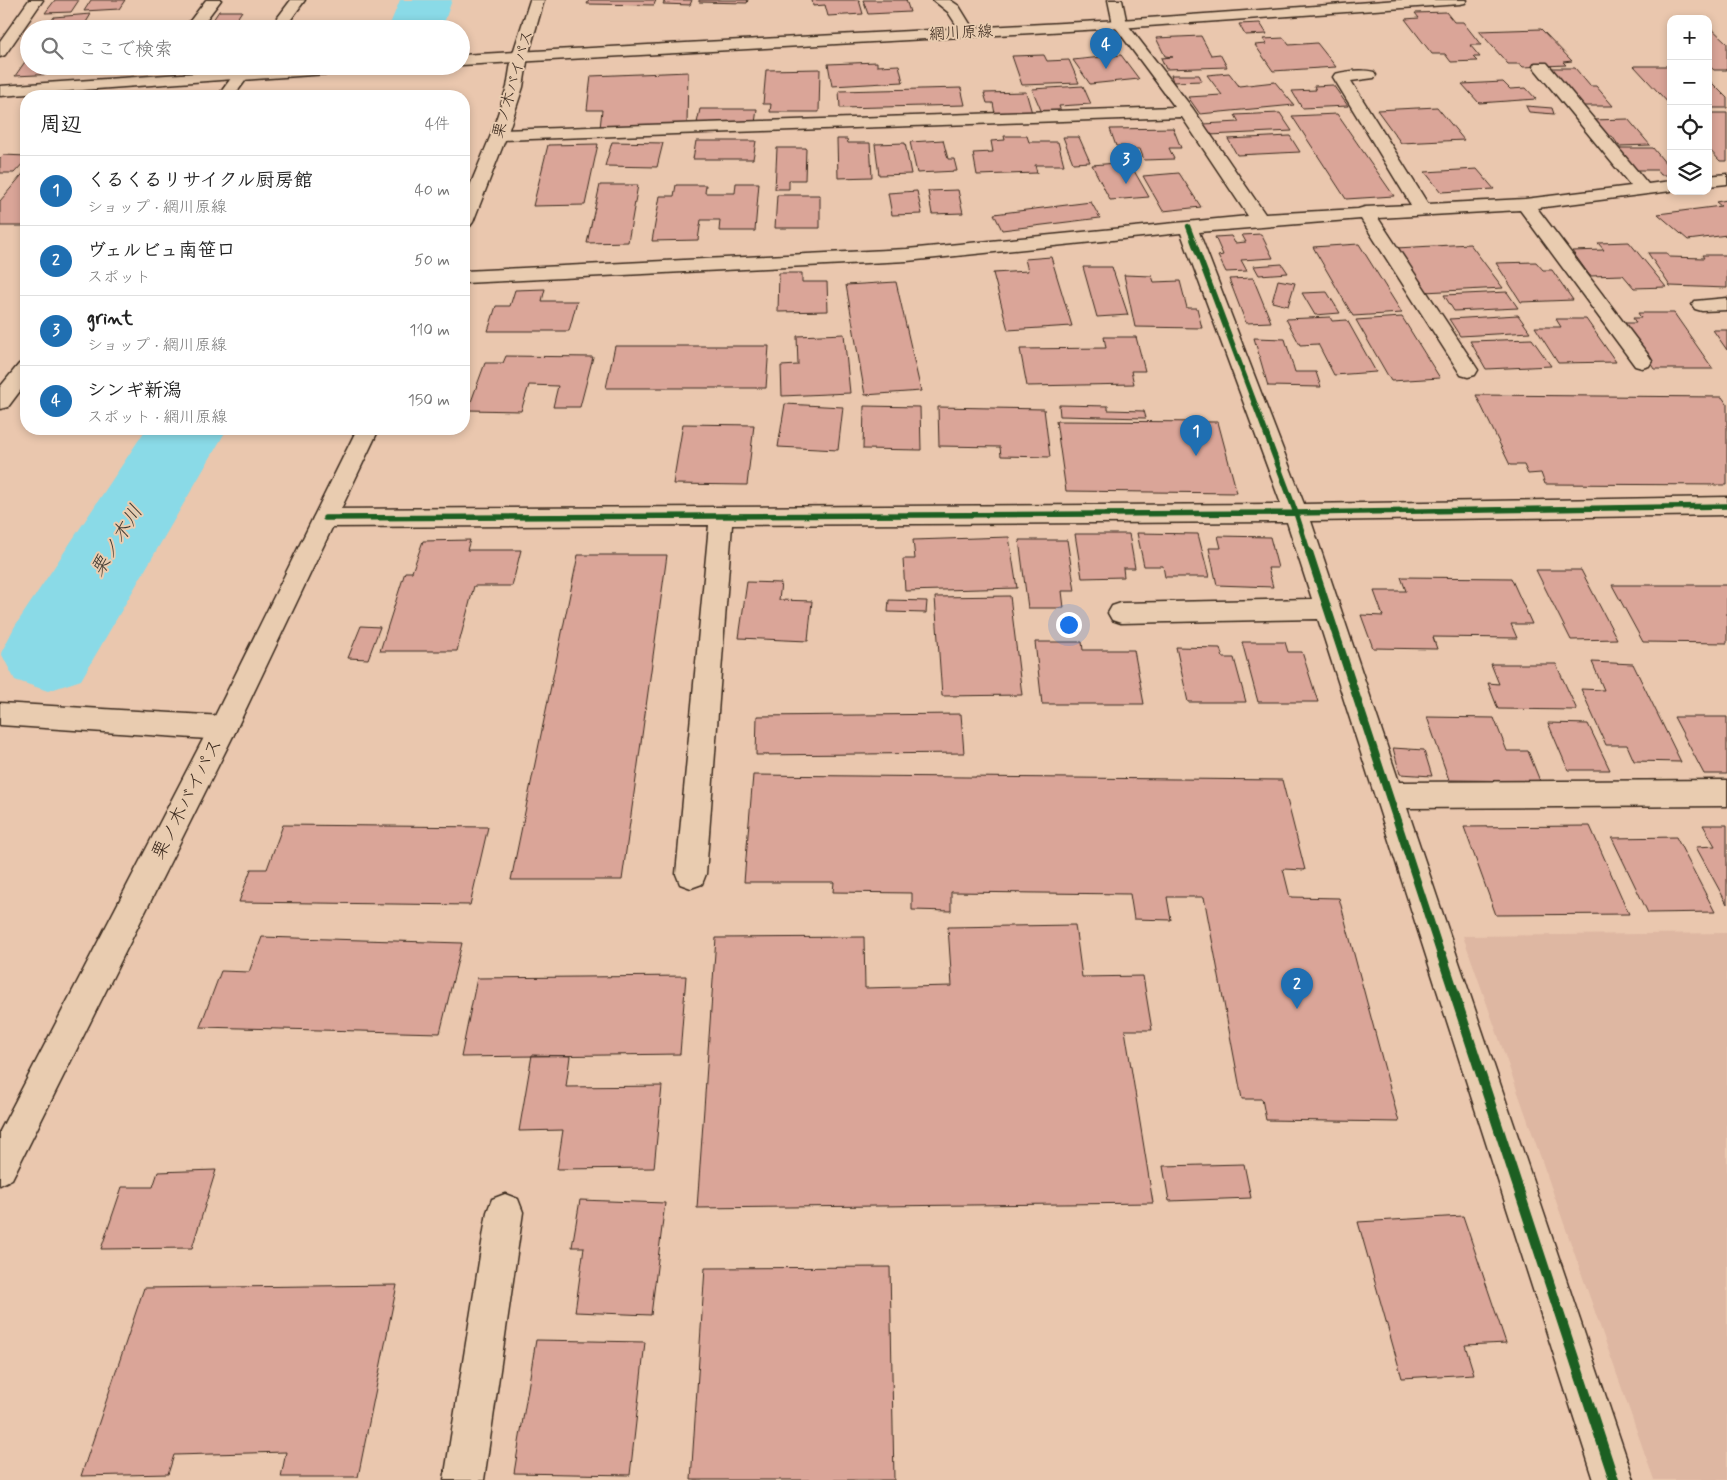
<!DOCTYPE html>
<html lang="ja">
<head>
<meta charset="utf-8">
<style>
	:root { --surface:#fff; --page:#f6f6f6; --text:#222; --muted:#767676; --line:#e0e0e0; --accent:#1f6fb2 }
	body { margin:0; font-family:Mynerve,"Klee One",sans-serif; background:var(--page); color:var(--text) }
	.controls { position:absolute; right:15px; top:15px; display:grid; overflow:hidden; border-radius:10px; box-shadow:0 2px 8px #0003 }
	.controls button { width:45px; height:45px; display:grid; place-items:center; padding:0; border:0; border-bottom:1px solid var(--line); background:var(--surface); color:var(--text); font:25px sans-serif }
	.you { position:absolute; left:1068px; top:624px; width:18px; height:18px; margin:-12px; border:4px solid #fff; border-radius:50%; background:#1a73e8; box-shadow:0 0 0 8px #1a73e833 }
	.badge { display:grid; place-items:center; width:32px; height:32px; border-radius:50%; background:var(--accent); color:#fff; font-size:16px; font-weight:700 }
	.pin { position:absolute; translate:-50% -41px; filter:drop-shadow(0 1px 2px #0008) }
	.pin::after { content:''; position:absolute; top:26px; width:18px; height:15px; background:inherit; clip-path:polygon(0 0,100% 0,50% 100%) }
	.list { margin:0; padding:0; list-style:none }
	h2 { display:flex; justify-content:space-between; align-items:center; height:65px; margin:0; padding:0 20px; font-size:21px }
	h2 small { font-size:16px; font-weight:400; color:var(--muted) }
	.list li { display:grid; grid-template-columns:32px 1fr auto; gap:15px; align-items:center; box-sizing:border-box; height:70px; padding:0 20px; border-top:1px solid var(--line) }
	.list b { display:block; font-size:19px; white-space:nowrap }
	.list p { margin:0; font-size:16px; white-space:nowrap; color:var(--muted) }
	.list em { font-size:16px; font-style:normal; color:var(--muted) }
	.icon { flex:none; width:28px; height:28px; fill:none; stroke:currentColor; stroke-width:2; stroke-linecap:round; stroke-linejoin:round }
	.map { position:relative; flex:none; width:1727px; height:1480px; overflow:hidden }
	.search { position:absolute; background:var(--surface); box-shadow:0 2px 8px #0003; left:20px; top:20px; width:450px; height:55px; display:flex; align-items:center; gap:12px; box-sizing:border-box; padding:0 18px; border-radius:28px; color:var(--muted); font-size:19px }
	.panel { position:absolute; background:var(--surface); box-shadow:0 2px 8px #0003; left:20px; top:90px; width:450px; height:345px; border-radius:20px }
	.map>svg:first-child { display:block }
	.built { fill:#deb7a2 }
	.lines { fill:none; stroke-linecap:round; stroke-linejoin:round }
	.river { fill:#8adae7; fill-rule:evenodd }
	.building { fill:#daa598; stroke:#3b2a1e }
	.minor-casing { stroke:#3b2a1e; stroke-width:3 }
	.tertiary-casing { stroke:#3b2a1e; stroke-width:3 }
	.trunk-casing { stroke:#3b2a1e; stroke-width:3 }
	.minor { fill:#e9ccb0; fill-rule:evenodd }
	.tertiary { fill:#e9ccb0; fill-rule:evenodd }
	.trunk { fill:#e9ccb0; fill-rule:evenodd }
	.cycleway-far3-casing { stroke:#e9ccb0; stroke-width:6 }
	.cycleway-far2-casing { stroke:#e9ccb0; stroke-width:8 }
	.cycleway-far1-casing { stroke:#e9ccb0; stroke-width:11 }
	.cycleway-casing { stroke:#e9ccb0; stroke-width:13 }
	.cycleway-far3 { stroke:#1b5e20; stroke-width:4.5 }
	.cycleway-far2 { stroke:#1b5e20; stroke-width:5.5 }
	.cycleway-far1 { stroke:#1b5e20; stroke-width:8 }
	.cycleway { stroke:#1b5e20; stroke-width:10 }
	.labels { text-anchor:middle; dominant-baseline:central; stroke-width:4; stroke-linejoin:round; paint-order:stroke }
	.far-street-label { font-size:16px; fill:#3b2a1e; stroke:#e9ccb0 }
	.street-label { font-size:19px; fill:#3b2a1e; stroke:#e9ccb0 }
	.water-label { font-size:20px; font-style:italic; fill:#433c32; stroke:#e9ccb0 }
</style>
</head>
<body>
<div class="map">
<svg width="1727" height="1480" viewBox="0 0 1727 1480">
	<rect width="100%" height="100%" fill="#eac7ae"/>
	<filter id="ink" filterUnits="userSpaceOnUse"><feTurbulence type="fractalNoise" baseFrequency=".02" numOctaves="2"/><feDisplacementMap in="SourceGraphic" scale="10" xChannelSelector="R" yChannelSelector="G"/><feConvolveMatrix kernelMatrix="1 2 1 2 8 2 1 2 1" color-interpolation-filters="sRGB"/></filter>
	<g filter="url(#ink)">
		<!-- built -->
		<path class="built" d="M1727 933V1480H1654L1463 936Z"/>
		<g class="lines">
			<!-- river -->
			<path class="river" d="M400 0H452L442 29H388Z
				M146 429H227L81 680 48 691 15 680 1 653 15 626Z"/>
		</g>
		<!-- building -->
		<path class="building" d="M55 0H79L71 12 45 13Z
			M91 0H125L119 9 84 11Z
			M589 0H656L654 5 587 4Z
			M665 0H692L690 5 663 4Z
			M699 0H748L747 3 699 2Z
			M812 0H859L863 14 828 16 825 5 813 6Z
			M863 0H906L910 12 868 14Z
			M219 11H242L230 29H207Z
			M1446 12 1454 22H1463L1481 45H1470L1480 57H1473L1477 61 1451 62 1445 54H1432L1405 19 1419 18 1415 13Z
			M91 14 82 29H46L54 17Z
			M1260 23 1267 34 1245 35 1239 24Z
			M1708 25 1727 43V70H1714L1708 65Z
			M1541 29 1572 61 1563 62 1566 65 1523 67 1520 64H1508L1479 31Z
			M1201 36 1211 55 1220 54 1227 67 1166 69 1161 58 1173 57 1165 56 1156 38Z
			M1284 38 1289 45 1317 43 1336 67 1273 71 1255 45 1267 44 1263 39Z
			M1044 55 1047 61 1069 60 1079 83 1022 85 1012 56Z
			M1121 55 1139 79 1090 84 1073 60Z
			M29 56V66H98L59 70 57 74 15 76Z
			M877 62V66L899 65 903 82 832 86 828 64Z
			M1634 66H1671V106Z
			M1550 68H1575L1590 86H1596L1613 106H1581Z
			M820 69 819 112H770L771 104H763L766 70Z
			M688 72 687 124 600 128 602 110H587L591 76Z
			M1229 73 1239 86 1275 82 1294 105 1200 114 1188 97 1222 95 1207 75Z
			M1171 75H1199L1202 81 1173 82Z
			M1708 79 1727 98V108H1708Z
			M1503 82 1510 89 1526 88 1536 99 1479 103 1462 84Z
			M1333 85 1348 106 1302 108 1292 91 1316 90 1314 86Z
			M1083 86 1091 104 1059 106 1062 114 1043 115 1032 89Z
			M961 88 965 105 840 108 839 91Z
			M1026 92 1032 113 995 114 993 103H987L984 93Z
			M1526 106 1552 108 1554 114 1529 112Z
			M1437 107 1464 140 1401 143 1377 110Z
			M700 109H757L755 123H697Z
			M1280 113 1292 131 1209 135 1203 124 1239 122 1235 115Z
			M1708 113H1727V161H1720L1708 148Z
			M1337 114 1394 196 1346 199 1292 116Z
			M1628 119 1650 145 1619 146 1612 136H1606L1592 120Z
			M1173 128 1181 148H1169L1174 159 1144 160 1140 149H1127L1125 146H1116L1110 129Z
			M1004 136H1027L1029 142H1058L1064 165H1035L1037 173 977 175 973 153 993 152 991 141 1005 140Z
			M1290 136 1300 152 1237 155 1228 139Z
			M1063 137H1079L1090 162 1073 163Z
			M837 139H847L848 143H870L872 177 838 178Z
			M943 140 948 159H954L957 171 917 173 910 142Z
			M696 141H756L753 159H693Z
			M612 142 663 143 657 167 605 166Z
			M905 143 911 174 879 175 875 144Z
			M598 144 585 205 533 206 548 145Z
			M777 148H806L805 180H789V189H775Z
			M1618 148H1653L1671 170V175H1661L1657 170H1636Z
			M3 155 26 156V160L14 173H0V158Z
			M1129 162 1149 197 1110 200 1092 165Z
			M1477 169 1494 189 1441 192 1425 172Z
			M26 170V226H0V201Z
			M1179 173 1201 207 1163 211 1143 176Z
			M736 183H759L755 231H719L720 220H701L698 240 652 241 660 196H674L676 185H706L705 193H735Z
			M600 185H638L628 242 587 243Z
			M958 190 963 213 932 214 928 191Z
			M917 191 922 214 892 215 888 193Z
			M777 195H820V228H775Z
			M1727 200V235L1688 240 1658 214 1721 206 1716 202Z
			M1091 202 1100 218 1002 230 994 214Z
			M1261 234 1273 258 1241 260 1247 271 1226 272 1218 256 1223 255 1215 237 1231 236 1235 243 1246 242 1242 235Z
			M1629 242 1666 287 1634 288 1623 275 1590 276 1572 251 1604 250 1598 243Z
			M1359 244 1402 313 1353 316 1313 247Z
			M1470 244 1503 288 1424 292 1396 248Z
			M1648 253H1667L1669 257 1704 258 1702 255H1727V288L1670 286Z
			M1051 257 1072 326 1008 330 993 273 1028 271 1025 259Z
			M1536 262 1543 270H1552L1573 300 1521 302 1496 263Z
			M1282 264 1288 273 1259 275 1254 266Z
			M1083 267H1112L1128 315 1097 317Z
			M779 273H802V282H827L828 311 778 312Z
			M1124 275 1152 276 1154 282 1180 281 1187 308H1197L1202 328 1135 327Z
			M1253 278 1271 322 1246 323 1229 279Z
			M1278 280 1295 283 1288 306 1272 302Z
			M896 282 921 391 865 395 846 285Z
			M545 289 542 301H577L569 331H488L496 306H510L515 290Z
			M1327 292 1340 313 1315 315 1302 293Z
			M1507 292 1518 308 1454 311 1444 295Z
			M1638 313H1674L1713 369H1654L1624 323H1636L1633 318H1641Z
			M1518 315 1530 332 1460 336 1449 319Z
			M1330 317 1332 321 1347 320 1376 372 1334 375 1318 344 1300 345 1286 319Z
			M1402 317 1440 378 1391 381 1356 320Z
			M1556 319H1586L1616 362 1558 363 1535 327H1561Z
			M1713 330H1727V350Z
			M844 334 850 393 782 396 781 366 798 365 797 336Z
			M1104 337H1136L1145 371H1131L1134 384 1027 386 1020 349 1106 348Z
			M1254 338 1285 339 1295 372H1316L1321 387 1268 386Z
			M1532 339 1551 366 1486 369 1470 341Z
			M615 346H769L766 388H606Z
			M506 356 593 357 580 407H553L558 386 529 385 521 411 468 410 485 363H503Z
			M1476 395 1722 397 1727 404V485L1545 484 1541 473 1528 474 1524 465H1510Z
			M785 404 843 407 838 450 778 447Z
			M1059 405 1108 406V410L1144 411 1146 418 1060 416Z
			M864 406 920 407 921 450 863 449Z
			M938 407 1044 409 1050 457 1001 456 1000 447 939 446Z
			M1056 421 1218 422 1237 493 1066 491Z
			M683 424 754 425 747 485 673 484Z
			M1137 533 1198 534 1209 577H1165L1163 566H1144Z
			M1075 534H1129L1135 568H1123L1124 577 1082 578Z
			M1218 536 1270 537 1278 568H1268L1273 587 1217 585 1209 548H1221Z
			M1009 537 1017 588 905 591 903 559H915L913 540Z
			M470 540 467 550H521L512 586H474L457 651H380L405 572H412L423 541Z
			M1019 540H1067L1075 591H1062L1064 608H1028Z
			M578 555H667L622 880H511Z
			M1536 570H1581L1617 639 1571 640Z
			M1401 577 1511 578 1532 624H1511L1517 638 1433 637 1437 649 1373 648 1361 615 1383 616 1374 591H1406Z
			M747 582 781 583 779 600 812 601 808 641 739 638Z
			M1612 585H1727V643L1643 642Z
			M1010 596 1022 695 942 696 935 597Z
			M889 600 927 601 926 613 888 612Z
			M361 626 380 627 368 659 348 658Z
			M1035 642H1082L1083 650H1134L1144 704H1042Z
			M1242 642H1285L1288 652H1302L1318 702H1258Z
			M1176 647 1220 648 1223 658H1234L1246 702H1188Z
			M1592 662 1633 664 1681 762 1634 761 1627 745H1606L1581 689 1604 690Z
			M1491 664H1556L1577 710 1498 709 1488 683 1499 684Z
			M961 714 964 753 756 755 757 716Z
			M1427 717 1494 718 1507 751H1528L1540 781 1449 780Z
			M1674 717H1727V774H1704Z
			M1548 723 1588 724 1610 770H1568Z
			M1393 748 1424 750 1432 776 1400 774Z
			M753 775 1282 780 1305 870 1283 869 1290 897 1339 898 1399 1122 1266 1120 1262 1099H1242L1204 897H1167L1171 920 1134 919 1130 894 951 892V911L912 910V893L833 892 834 882H744Z
			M283 825 488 827 470 905 239 902 251 869H267Z
			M1703 825H1727V904L1696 847 1715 846Z
			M1590 826 1629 914 1496 915 1464 827Z
			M1676 837 1715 912 1648 913 1612 838Z
			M1075 925 1082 977 1143 976 1152 1030H1125L1153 1203 697 1208 716 938 864 937 865 988 952 986 948 927Z
			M262 937 462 943 440 1033 200 1027 221 971 249 972Z
			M686 976 680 1054 461 1057 477 978Z
			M532 1055 570 1056 566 1087 662 1086 654 1168 557 1169 563 1130 519 1131Z
			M1244 1164 1251 1198 1169 1201 1163 1166Z
			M216 1170 192 1248 101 1249 122 1187H153L158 1172Z
			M580 1200 665 1203 651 1315 575 1312 584 1247H572Z
			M1463 1216 1506 1343 1465 1345 1474 1374 1402 1378 1358 1222Z
			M890 1267 894 1480H691L705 1268Z
			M397 1285 358 1477H281L286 1452 174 1455 168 1474 81 1476 144 1288Z
			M536 1340 645 1342 630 1475 514 1473Z"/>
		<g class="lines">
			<defs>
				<path id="minor" d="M29 0H43L5 55 0 57V41Z
					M206 0H221L199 29H184Z
					M933 0H950L959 6 975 32 973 35H963L948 12Z
					M1108 0H1122L1127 24 1193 109 1265 214 1358 209 1365 207 1411 205 1333 77 1335 74C1347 71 1362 69 1374 72L1376 75 1374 78 1351 81 1428 204 1525 199 1631 186 1535 69 1533 66 1535 63H1547L1648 184 1671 181V191L1537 208 1649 356 1652 361 1649 366 1642 368 1635 366 1520 210 1378 218 1478 370 1475 375 1468 377 1461 375 1361 219 1199 232 1304 504 1727 497V515L1311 521 1399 782 1727 780V806L1407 808 1634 1480H1594L1318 619 1121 623 1112 620 1108 613 1112 606 1121 603 1312 599 1287 522 732 525 706 874 702 884 691 888 680 884 676 874 709 525 325 527 317 524 313 518 317 512 325 509 1281 504 1181 233 907 261 464 283V271L907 249 1248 216 1182 117 499 140 493 139 491 135 493 131 499 130 1175 107 1113 24Z
					M242 70 248 72 250 75 248 78 0 96V86Z
					M1727 174V184L1708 186V176Z
					M1727 298V310L1702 311 1695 309 1692 305 1695 301Z
					M505 1194 518 1199 523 1212 484 1480H444L487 1212 492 1199Z"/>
				<path id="tertiary" d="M1398 0H1467L1465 3 1460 4 1120 28 461 65V55L1120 20Z
					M300 66H378L376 69 370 71 242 80 236 78 234 75 236 72 242 70Z
					M0 703 223 716 233 720 237 728 233 736 223 740 0 725Z"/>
				<path id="trunk" d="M291 0H305L284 29H269Z
					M530 0H544L528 56 523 87 507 135 473 222 470 226 464 227V200L491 135 507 87 512 56Z
					M240 66H256L234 96H218Z
					M26 362V383L8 407 0 409V387L19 364Z
					M357 429H379L233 736 12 1179 0 1185V1131L213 720Z"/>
			</defs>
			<!-- minor casing -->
			<use href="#minor" class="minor-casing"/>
			<!-- tertiary casing -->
			<use href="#tertiary" class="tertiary-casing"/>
			<!-- trunk casing -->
			<use href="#trunk" class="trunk-casing"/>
			<!-- minor -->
			<use href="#minor" class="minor"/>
			<!-- tertiary -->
			<use href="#tertiary" class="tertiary"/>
			<!-- trunk -->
			<use href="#trunk" class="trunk"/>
			<defs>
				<path id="cycleway-far3" d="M1188 226 1194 242"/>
				<path id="cycleway-far2" d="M1193 240 1296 513 1309 554
					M325 518 1296 513 1727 506"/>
				<path id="cycleway-far1" d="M1309 552 1442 958"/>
				<path id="cycleway" d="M1442 956 1614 1480"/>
			</defs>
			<!-- cycleway-far3 casing -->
			<use href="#cycleway-far3" class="cycleway-far3-casing"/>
			<!-- cycleway-far2 casing -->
			<use href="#cycleway-far2" class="cycleway-far2-casing"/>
			<!-- cycleway-far1 casing -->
			<use href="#cycleway-far1" class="cycleway-far1-casing"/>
			<!-- cycleway casing -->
			<use href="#cycleway" class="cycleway-casing"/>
			<!-- cycleway-far3 -->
			<use href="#cycleway-far3" class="cycleway-far3"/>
			<!-- cycleway-far2 -->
			<use href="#cycleway-far2" class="cycleway-far2"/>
			<!-- cycleway-far1 -->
			<use href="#cycleway-far1" class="cycleway-far1"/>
			<!-- cycleway -->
			<use href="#cycleway" class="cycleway"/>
		</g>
	</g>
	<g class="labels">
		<!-- far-street labels -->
		<g class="far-street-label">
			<text transform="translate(961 33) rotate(-3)">網川原線</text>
			<text transform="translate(513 84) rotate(-74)">栗ノ木バイパス</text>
		</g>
		<!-- street labels -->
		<g class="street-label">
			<text transform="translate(187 799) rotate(-63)">栗ノ木バイパス</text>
		</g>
		<!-- water labels -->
		<g class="water-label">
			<text transform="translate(117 541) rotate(-58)">栗ノ木川</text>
		</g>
	</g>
</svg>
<div class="controls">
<button>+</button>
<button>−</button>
<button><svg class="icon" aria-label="locate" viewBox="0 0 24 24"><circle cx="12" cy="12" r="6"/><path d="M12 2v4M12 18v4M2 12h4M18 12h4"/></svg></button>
<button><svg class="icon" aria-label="layers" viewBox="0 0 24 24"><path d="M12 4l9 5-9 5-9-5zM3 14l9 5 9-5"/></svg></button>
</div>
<div class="you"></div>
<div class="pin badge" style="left:1196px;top:456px">1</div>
<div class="pin badge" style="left:1297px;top:1009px">2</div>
<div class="pin badge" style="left:1126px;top:184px">3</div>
<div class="pin badge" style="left:1106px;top:69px">4</div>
<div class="search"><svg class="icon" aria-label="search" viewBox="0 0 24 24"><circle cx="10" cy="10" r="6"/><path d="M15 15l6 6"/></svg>ここで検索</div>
<section class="panel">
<h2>周辺<small>4件</small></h2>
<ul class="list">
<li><span class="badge">1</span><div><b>くるくるリサイクル厨房館</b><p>ショップ · 網川原線</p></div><em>40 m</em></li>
<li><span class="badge">2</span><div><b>ヴェルビュ南笹口</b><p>スポット</p></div><em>50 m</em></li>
<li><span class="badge">3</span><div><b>grint</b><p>ショップ · 網川原線</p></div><em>110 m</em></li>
<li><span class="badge">4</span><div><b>シンギ新潟</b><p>スポット · 網川原線</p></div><em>150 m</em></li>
</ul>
</section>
</div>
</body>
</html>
